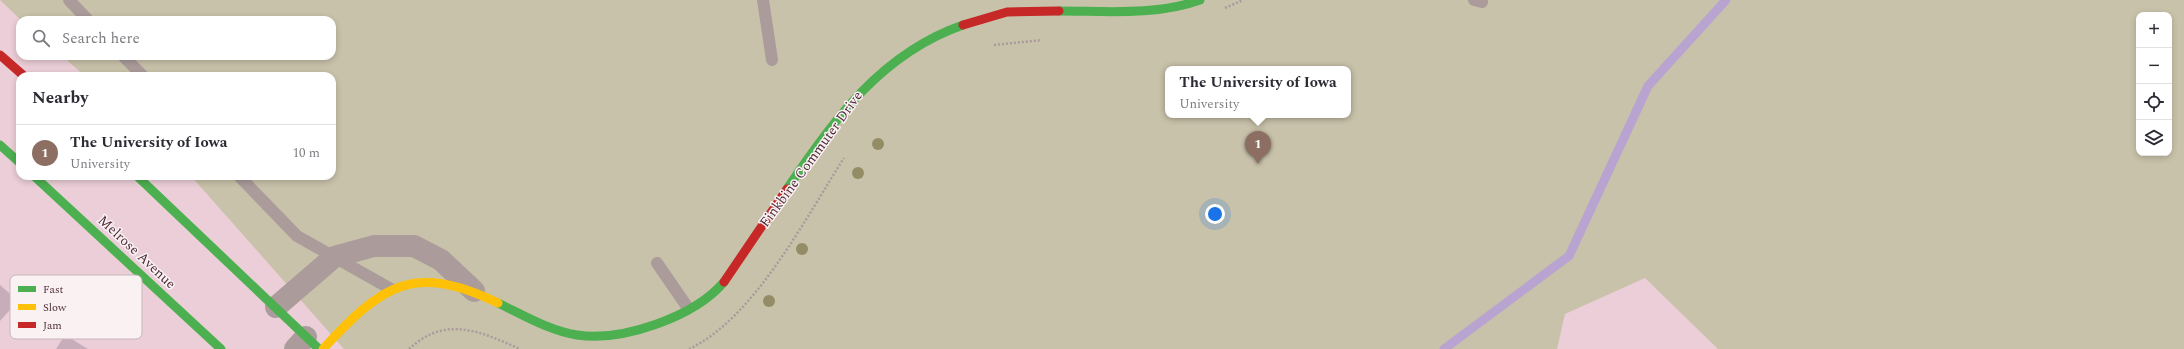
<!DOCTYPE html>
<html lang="en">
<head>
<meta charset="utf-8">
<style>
	:root { --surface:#fff; --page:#f7f7f7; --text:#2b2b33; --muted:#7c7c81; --line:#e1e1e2; --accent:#7c3aed }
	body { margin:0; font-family:Spectral,serif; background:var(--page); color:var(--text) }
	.controls { position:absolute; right:12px; top:12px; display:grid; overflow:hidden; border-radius:8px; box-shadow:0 2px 6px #0003 }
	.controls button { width:36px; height:36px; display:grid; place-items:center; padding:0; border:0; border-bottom:1px solid var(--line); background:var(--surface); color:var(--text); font:20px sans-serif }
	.you { position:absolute; left:1215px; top:214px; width:14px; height:14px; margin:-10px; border:3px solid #fff; border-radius:50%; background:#1a73e8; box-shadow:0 0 0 6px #1a73e833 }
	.badge { display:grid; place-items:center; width:26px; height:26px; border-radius:50%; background:var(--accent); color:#fff; font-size:13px; font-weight:700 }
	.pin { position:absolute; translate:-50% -33px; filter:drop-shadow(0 1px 2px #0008) }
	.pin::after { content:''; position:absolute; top:21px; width:14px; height:12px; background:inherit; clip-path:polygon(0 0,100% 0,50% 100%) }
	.popup { position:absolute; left:1165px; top:66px; width:186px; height:52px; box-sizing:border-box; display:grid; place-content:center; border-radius:8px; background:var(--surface); filter:drop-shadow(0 1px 3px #0005); font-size:13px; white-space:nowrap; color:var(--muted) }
	.popup b { font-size:15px; color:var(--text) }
	.popup::after { content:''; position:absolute; left:50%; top:100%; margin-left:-8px; border:8px solid transparent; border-top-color:var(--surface) }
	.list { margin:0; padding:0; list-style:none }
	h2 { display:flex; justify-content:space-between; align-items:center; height:52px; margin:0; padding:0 16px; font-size:17px }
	h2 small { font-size:13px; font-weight:400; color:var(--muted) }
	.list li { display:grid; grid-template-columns:26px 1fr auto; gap:12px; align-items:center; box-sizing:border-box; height:56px; padding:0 16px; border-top:1px solid var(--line) }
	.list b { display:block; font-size:15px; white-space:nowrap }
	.list p { margin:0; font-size:13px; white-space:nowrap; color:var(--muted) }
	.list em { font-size:13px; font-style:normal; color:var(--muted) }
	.icon { flex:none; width:22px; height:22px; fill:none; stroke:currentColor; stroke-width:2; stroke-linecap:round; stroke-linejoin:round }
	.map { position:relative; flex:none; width:2184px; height:349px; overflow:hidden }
	.search { position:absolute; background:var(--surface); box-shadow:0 2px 6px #0003; left:16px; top:16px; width:320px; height:44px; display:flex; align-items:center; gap:10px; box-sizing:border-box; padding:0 14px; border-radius:12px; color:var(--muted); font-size:15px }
	.panel { position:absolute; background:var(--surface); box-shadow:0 2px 6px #0003; left:16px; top:72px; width:320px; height:108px; border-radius:12px }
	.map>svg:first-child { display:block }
	.green { fill:#c9c2aa; fill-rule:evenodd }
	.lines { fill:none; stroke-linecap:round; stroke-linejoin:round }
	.stream { stroke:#b9a3d1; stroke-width:9 }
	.building { fill:#c7adba }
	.path { stroke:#aa9a9b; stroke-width:2.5; stroke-dasharray:2 2; stroke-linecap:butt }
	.lane { stroke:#ab9b9b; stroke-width:12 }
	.street { stroke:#ab9b9b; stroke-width:22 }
	.fast { stroke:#4caf50; stroke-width:9 }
	.slow { stroke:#ffc107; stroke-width:9 }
	.jam { stroke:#c62828; stroke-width:9 }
	.tree { fill:#938c64 }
	.labels { text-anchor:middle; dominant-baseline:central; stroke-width:3; stroke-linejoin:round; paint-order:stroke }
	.street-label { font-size:14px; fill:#502d39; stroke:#faf1f3 }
	.key { fill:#faf1f3; stroke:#c7b6bb; stroke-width:1 }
	.key-label { font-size:11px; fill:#502d39 }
</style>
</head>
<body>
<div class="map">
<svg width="2184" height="349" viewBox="0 0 2184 349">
	<rect width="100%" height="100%" fill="#ebced7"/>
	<!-- green -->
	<path class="green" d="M0 0H2184V349H1718L1645 278 1565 314 1557 349H344L191 176H332V76H85L62 56H332V20H21ZM2139 15H2169V153H2139ZM1168 69H1348V115H1168Z"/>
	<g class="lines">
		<!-- stream -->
		<path class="stream" d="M1444 349 1569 256 1648 86 1726 0"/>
	</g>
	<!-- building -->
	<path class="building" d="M0 285 18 301 0 321Z
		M65 335 88 349H56Z"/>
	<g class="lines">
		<!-- path -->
		<path class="path" d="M1225 8 1243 0
			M994 45 1042 40
			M409 349C415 344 422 338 429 335 460 320 492 337 520 349
			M689 349C754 319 806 217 844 158"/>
		<!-- lane -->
		<path class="lane" d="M69 0 88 20
			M763 0 772 60
			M1474 0 1482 2V0
			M123 56 143 76
			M239 176 297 236 391 289
			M657 263 688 308"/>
		<!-- street -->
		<path class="street" d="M276 307 334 257 374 246H414L441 260 474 291
			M295 349 306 337"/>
		<!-- fast -->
		<path class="fast" d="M1059 11C1105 11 1156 16 1200 0
			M0 145 20 163
			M34 176 221 349
			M137 176 319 349
			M787 189C833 120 882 53 963 25
			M498 303C523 315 550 331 577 335 622 342 694 317 724 282"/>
		<!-- slow -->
		<path class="slow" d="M323 349C382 285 413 262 498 303"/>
		<!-- jam -->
		<path class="jam" d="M963 25 1007 12 1059 11
			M0 55 24 76
			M724 282 787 189"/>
	</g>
	<!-- trees -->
	<g class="tree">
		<circle cx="878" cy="144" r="6"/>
		<circle cx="858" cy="173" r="6"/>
		<circle cx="802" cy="249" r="6"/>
		<circle cx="769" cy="301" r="6"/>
	</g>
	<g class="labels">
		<!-- street labels -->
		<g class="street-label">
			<text transform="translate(811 159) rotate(-54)">Finkbine Commuter Drive</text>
			<text transform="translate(137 252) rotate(43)">Melrose Avenue</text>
		</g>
	</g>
	<!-- legend -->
	<rect x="10" y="275" width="132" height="64" rx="6" class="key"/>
	<rect x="18" y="286" width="18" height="6" fill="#4caf50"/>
	<rect x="18" y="304" width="18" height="6" fill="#ffc107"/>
	<rect x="18" y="322" width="18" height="6" fill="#c62828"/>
	<g class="key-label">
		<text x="43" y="293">Fast</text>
		<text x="43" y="311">Slow</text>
		<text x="43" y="329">Jam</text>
	</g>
</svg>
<div class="controls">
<button>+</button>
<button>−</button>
<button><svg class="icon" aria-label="locate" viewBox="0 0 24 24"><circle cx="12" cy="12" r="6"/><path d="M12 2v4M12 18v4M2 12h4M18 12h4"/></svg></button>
<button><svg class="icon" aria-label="layers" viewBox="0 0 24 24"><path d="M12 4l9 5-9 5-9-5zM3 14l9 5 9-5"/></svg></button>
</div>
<div class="you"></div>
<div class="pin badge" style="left:1258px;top:164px;background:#8d6e63">1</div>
<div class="popup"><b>The University of Iowa</b>University</div>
<div class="search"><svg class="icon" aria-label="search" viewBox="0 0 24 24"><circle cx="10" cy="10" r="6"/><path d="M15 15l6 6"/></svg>Search here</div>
<section class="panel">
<h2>Nearby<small></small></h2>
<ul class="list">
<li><span class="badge" style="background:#8d6e63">1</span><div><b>The University of Iowa</b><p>University</p></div><em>10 m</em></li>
</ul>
</section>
</div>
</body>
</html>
